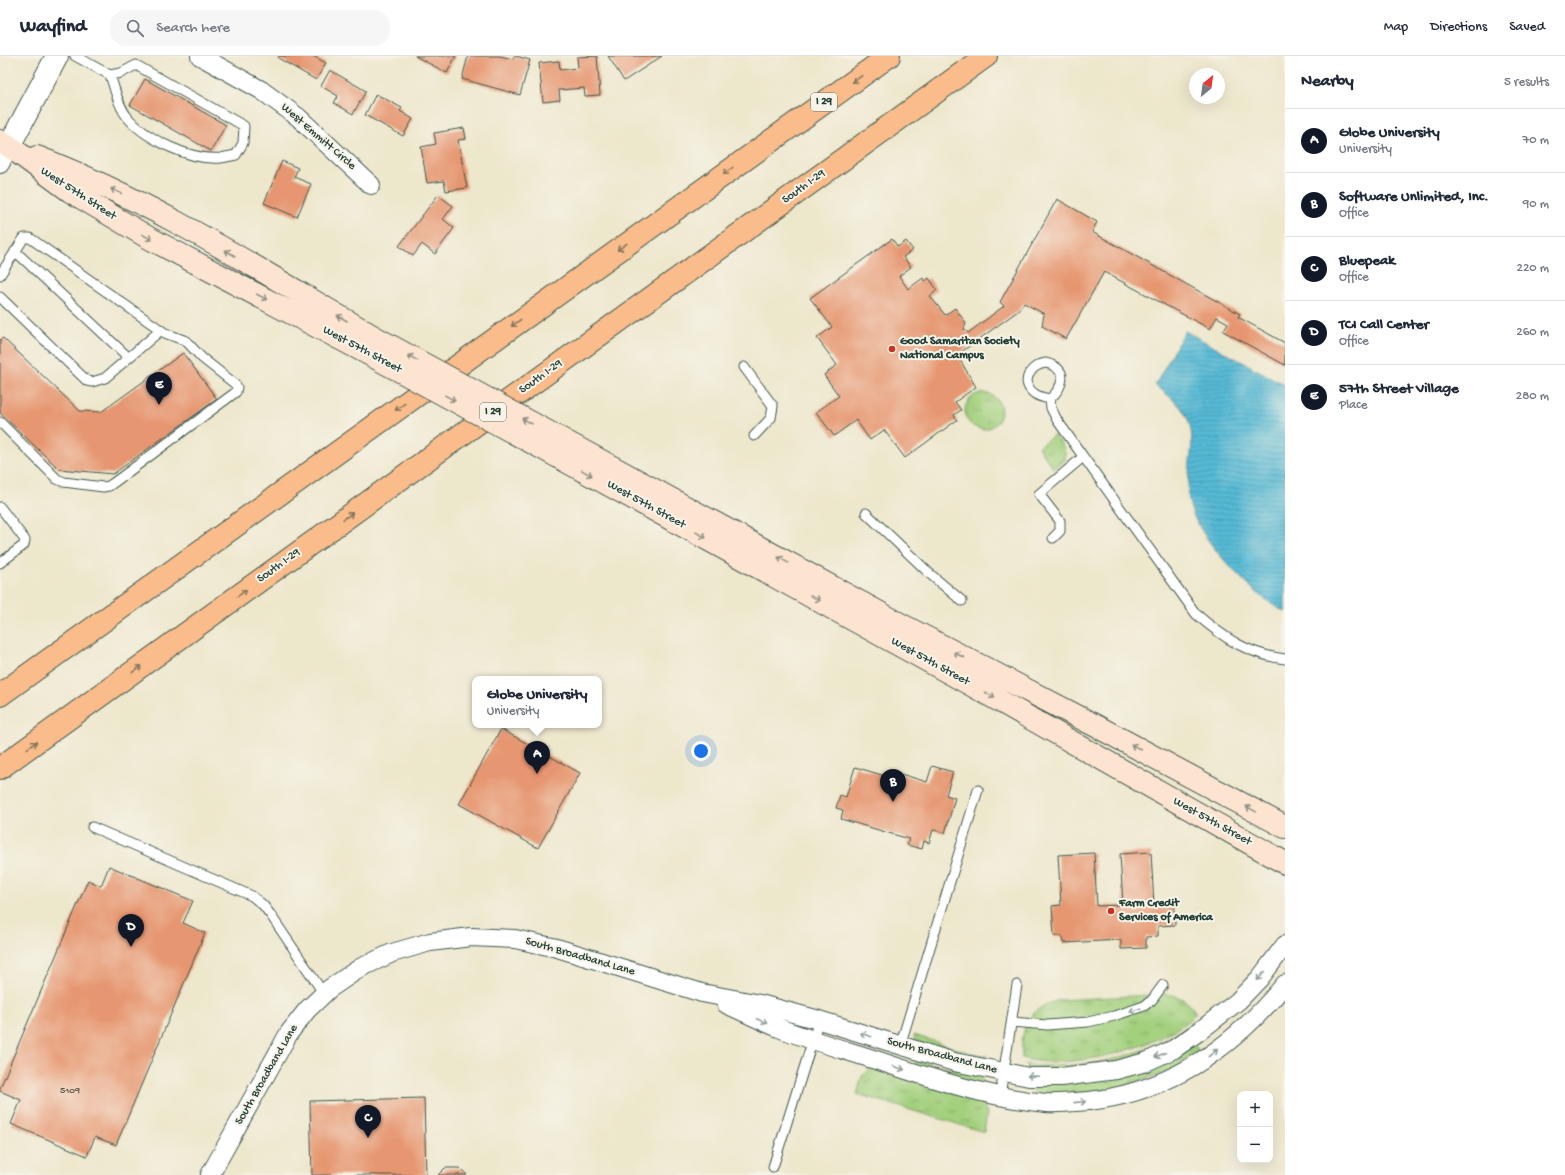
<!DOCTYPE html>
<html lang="en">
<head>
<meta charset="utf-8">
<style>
	:root { --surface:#fff; --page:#f6f6f7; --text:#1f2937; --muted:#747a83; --line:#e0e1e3; --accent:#111827 }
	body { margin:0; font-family:"Gochi Hand",sans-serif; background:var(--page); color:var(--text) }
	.controls { position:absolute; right:12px; bottom:12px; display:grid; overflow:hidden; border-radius:8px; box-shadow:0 4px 16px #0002 }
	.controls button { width:36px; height:36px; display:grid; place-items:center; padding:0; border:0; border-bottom:1px solid var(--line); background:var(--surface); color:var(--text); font:20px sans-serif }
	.compass { position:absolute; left:1189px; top:12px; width:36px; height:36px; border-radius:50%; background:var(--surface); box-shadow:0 4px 16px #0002; rotate:29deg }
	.you { position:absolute; left:701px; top:695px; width:14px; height:14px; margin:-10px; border:3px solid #fff; border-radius:50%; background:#1a73e8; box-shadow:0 0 0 6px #1a73e833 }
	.badge { display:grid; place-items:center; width:26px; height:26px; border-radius:50%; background:var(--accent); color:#fff; font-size:13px; font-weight:700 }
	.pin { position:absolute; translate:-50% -33px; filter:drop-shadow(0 1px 2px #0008) }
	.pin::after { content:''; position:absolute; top:21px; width:14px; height:12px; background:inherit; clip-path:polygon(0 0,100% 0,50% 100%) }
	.popup { position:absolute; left:472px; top:620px; width:130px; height:52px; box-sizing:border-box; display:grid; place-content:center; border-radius:8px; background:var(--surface); filter:drop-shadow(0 1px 3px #0005); font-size:13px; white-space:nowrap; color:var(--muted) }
	.popup b { font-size:15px; color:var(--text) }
	.popup::after { content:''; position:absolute; left:50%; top:100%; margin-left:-8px; border:8px solid transparent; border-top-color:var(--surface) }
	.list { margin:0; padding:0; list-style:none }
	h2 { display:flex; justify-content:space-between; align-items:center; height:52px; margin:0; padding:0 16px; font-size:17px }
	h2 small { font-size:13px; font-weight:400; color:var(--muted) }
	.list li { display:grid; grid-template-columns:26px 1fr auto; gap:12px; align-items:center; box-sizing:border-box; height:64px; padding:0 16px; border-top:1px solid var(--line) }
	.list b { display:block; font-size:15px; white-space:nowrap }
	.list p { margin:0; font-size:13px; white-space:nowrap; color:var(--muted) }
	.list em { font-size:13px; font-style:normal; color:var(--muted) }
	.icon { flex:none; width:22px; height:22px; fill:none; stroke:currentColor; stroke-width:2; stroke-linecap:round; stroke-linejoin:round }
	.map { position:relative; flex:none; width:1285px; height:1119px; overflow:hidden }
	header { display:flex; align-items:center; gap:24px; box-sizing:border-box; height:56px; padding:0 20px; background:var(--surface); border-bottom:1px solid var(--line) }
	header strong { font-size:19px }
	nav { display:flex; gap:22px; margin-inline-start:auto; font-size:14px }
	.search { width:280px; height:36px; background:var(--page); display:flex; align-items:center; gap:10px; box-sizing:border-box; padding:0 14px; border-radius:16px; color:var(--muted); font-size:15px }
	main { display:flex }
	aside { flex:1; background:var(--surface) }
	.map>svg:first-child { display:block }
	.grass { fill:url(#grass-tufts); stroke:#618658 }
	.water { fill:url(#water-rules); stroke:#3b7c85 }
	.building { fill:#e69670 }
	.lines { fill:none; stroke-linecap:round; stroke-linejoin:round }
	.service-casing { stroke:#3e564b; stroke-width:11 }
	.minor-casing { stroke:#3e564b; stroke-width:20 }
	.tertiary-casing { stroke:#3e564b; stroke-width:24 }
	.secondary-casing { stroke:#3e564b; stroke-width:24 }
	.motorway-casing { stroke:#3e564b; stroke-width:24 }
	.service { stroke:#fff; stroke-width:9 }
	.minor { stroke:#fff; stroke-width:18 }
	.tertiary { stroke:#fff; stroke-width:22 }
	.secondary { stroke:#fde4d1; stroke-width:22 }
	.motorway { stroke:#fabc8b; stroke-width:22 }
	.secondary-bridge-casing { stroke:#3e564b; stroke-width:24; stroke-linecap:butt }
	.secondary-bridge { stroke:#fde4d1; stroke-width:22 }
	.oneway { stroke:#82765b }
	.oneway2 { stroke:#8e9082 }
	.oneway3 { stroke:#8f9e9a }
	.poi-dot { fill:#c8321e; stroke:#f7f3e8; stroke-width:1.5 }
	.labels { text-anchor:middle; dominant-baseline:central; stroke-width:4; stroke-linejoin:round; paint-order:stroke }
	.number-label { font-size:10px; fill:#515343 }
	.shield { fill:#f7f3e8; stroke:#60746a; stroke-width:1 }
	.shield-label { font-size:11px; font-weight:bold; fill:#1f3d34 }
	.street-label { font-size:12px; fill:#1f3d34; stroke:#f7f3e8 }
	.poi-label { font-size:12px; font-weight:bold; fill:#1f3d34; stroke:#f7f3e8; text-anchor:start }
</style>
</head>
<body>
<header>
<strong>Wayfind</strong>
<div class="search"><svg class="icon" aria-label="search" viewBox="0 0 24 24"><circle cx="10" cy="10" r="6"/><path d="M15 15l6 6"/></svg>Search here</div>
<nav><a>Map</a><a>Directions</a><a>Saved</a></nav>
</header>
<main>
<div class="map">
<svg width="1285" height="1119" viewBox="0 0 1285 1119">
	<defs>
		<pattern id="grass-tufts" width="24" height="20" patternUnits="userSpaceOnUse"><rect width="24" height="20" fill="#a3d07d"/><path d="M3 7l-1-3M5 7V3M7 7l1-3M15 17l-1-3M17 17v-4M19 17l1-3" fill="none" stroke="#84aa67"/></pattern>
		<pattern id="water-rules" width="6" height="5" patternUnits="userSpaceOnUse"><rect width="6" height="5" fill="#57bad6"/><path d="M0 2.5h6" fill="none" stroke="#4798ae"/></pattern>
	</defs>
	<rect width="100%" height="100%" fill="#f7f3e8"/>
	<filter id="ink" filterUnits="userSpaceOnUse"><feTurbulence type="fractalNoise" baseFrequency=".025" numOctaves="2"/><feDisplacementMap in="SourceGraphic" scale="8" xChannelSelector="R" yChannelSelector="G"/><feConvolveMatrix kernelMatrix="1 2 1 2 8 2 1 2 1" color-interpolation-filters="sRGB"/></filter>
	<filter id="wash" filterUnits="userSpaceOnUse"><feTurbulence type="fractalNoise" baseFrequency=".012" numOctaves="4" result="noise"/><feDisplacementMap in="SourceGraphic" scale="16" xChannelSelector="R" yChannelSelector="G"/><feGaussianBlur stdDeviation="0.9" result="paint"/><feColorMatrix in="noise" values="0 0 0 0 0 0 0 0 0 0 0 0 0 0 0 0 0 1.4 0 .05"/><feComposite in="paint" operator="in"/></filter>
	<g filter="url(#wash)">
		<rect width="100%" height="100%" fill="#ede7cc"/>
		<!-- grass -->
		<path class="grass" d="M965 355a18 18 0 1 1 36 0a18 18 0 1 1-36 0Z
			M1054 379C1061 387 1067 393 1065 404L1053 412 1038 391Z
			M1167 938C1180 940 1189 945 1196 957 1167 992 1064 1016 1022 1002 1020 971 1029 951 1060 944Z
			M1196 963 1194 970 1169 987 1127 1004 1076 1014 1029 1013 1024 1008C1034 1010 1045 1010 1055 1010 1101 1010 1161 995 1196 963Z
			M914 979 970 997 988 1000 981 1004H974L915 985Z
			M1192 990 1197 992 1200 996 1168 1016 1110 1034 1042 1041 1034 1037 1033 1032 1036 1029Z
			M918 1005 981 1020 983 1026 981 1029 914 1010 915 1006Z
			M870 1012 982 1045 987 1057 984 1076 857 1038 862 1020Z"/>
		<!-- water -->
		<path class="water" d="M1185 275 1285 329V556C1253 540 1195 480 1189 445 1187 431 1189 419 1190 406 1196 364 1187 353 1155 329Z"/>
		<g id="blocks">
			<!-- building -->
			<path class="building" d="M279 0H313L326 7 316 24 278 2Z
				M415 0H456L447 17Z
				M468 0H500L513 3 514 0H516L530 4 520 39 462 23Z
				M597 0 600 39 585 40 584 32 559 34 560 44 543 46 539 7 559 5 560 14 578 12 577 1Z
				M608 0H662L624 25Z
				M330 14 366 35 353 58 334 47 338 40 321 30Z
				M145 23 226 69 211 95 130 49Z
				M376 38 402 52 400 55 413 63 403 80 365 59Z
				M464 72 466 83 458 84 467 132 446 135 444 125 427 127 421 91 436 88 434 77Z
				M282 105 298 112 294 121 311 128 297 161 264 147Z
				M438 139 453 150 443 163 454 172 435 198 422 188 413 200 399 190Z
				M1057 143 1097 166 1092 176 1240 258 1238 261 1285 287V309L1223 275 1228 267 1217 261 1210 273 1104 216 1066 283 1042 270 1044 258 1024 247 1018 255 957 299 976 331 955 346 961 354 954 359 957 364 905 402 884 374 870 384 856 364 834 380 816 356 839 340 824 319 837 309 817 282 832 271 810 242 892 183 898 191 906 185 913 194 903 201 911 211 899 220 908 233 923 222 925 225 929 222 937 234 930 240 945 259 955 252 966 267 964 273 968 277 1004 250 1000 246Z
				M3 282 80 355 101 356 183 297 217 343 113 418 59 413 0 357V284Z
				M501 673 580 717 538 792 459 748Z
				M932 710 953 716 946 739 955 742 945 777 933 774 929 787 924 785 922 793 907 789 909 783 841 763 843 754 836 752 840 739 846 741 855 711 899 724 901 718 927 726Z
				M1151 796 1154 849 1174 848 1175 869 1158 870V880L1146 881V892L1121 893V884L1063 887 1062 880H1054L1052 850 1061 849 1058 799 1094 797 1097 850 1123 849 1120 798Z
				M109 810 193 845 183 867 205 877 116 1089 95 1081 87 1100 11 1068 21 1044 0 1035V1032L88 824 101 830Z
				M424 1042 426 1119H312L310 1045Z
				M445 1112H460L467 1119H438Z"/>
		</g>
	</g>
	<g filter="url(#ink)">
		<use href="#blocks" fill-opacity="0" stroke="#3e564b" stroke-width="1"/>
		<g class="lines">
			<defs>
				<path id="service" d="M75 0 110 19 121 17 136 9 244 70 243 87 236 99C231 100 226 101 221 102 192 105 147 84 128 62 118 50 115 33 110 19
					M15 195 128 301
					M0 219 24 182H30L165 277 186 285 202 302 235 328 237 331 236 336 116 425 109 430 103 431 64 426 57 423 0 366
					M0 241 87 325 92 326 105 322 161 274
					M1046 307C1070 313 1063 331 1050 343 1045 342 1039 341 1035 338 1019 327 1030 309 1046 307Z
					M744 311 773 350 771 362 754 380
					M1050 343 1051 352 1057 364 1196 558C1224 582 1247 598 1285 603
					M0 451 25 484 24 489 0 507
					M866 457 930 518 962 545
					M1053 482 1060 475V465L1039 438 1083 401
					M92 771 252 840 263 849 270 858 324 938
					M1012 966 1047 969 1088 966 1114 960 1144 950 1152 944 1163 929
					M900 990 978 734
					M1000 1040 1017 929
					M773 1111 819 964"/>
				<path id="minor" d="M200 0 261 34 298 61 371 129
					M0 108 9 90
					M726 948C744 956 761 965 779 972 815 986 852 996 888 1008 940 1025 991 1042 1046 1047 1060 1048 1075 1046 1089 1045 1171 1036 1234 991 1285 928
					M210 1119 289 977 307 954 329 933 360 912 392 897 430 886 471 881 515 883 557 892 702 937 760 948 819 964 954 1006 1029 1021H1061L1116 1014 1146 1006 1174 993 1201 974 1238 945 1260 922 1285 889"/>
				<path id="tertiary" d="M9 90 57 0"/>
				<path id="secondary" d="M0 85 9 90 70 135 149 182 367 297
					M37 101C155 146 266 218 376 282
					M561 383 900 568 1098 671 1285 771
					M553 398 977 632 1285 807"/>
				<path id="motorway" d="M0 639 889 0
					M0 712 986 0"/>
			</defs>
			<!-- service casing -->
			<use href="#service" class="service-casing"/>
			<!-- minor casing -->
			<use href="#minor" class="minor-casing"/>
			<!-- tertiary casing -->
			<use href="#tertiary" class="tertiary-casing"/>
			<!-- secondary casing -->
			<use href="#secondary" class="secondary-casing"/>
			<!-- motorway casing -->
			<use href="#motorway" class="motorway-casing"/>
			<!-- service -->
			<use href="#service" class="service"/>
			<!-- minor -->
			<use href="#minor" class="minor"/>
			<!-- tertiary -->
			<use href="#tertiary" class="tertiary"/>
			<!-- secondary -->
			<use href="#secondary" class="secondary"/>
			<!-- motorway -->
			<use href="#motorway" class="motorway"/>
			<defs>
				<path id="secondary-bridge" d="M376 282 561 383
					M367 297 553 398"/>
			</defs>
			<!-- secondary-bridge casing -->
			<use href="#secondary-bridge" class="secondary-bridge-casing"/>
			<!-- secondary-bridge -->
			<use href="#secondary-bridge" class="secondary-bridge"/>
		</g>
		<!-- one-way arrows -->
		<defs><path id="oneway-shaft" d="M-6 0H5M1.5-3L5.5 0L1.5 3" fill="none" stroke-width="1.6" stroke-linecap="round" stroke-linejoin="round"/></defs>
		<g class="oneway">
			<use href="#oneway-shaft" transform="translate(857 23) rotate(145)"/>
			<use href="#oneway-shaft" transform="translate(728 115) rotate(144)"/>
			<use href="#oneway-shaft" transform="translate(622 191) rotate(144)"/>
			<use href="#oneway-shaft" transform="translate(516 267) rotate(144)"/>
			<use href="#oneway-shaft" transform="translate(400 351) rotate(144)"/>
			<use href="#oneway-shaft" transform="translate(348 460) rotate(-36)"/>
			<use href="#oneway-shaft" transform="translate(242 537) rotate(-36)"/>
			<use href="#oneway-shaft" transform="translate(137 613) rotate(-36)"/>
			<use href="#oneway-shaft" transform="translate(32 689) rotate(-36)"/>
		</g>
		<g class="oneway2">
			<use href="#oneway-shaft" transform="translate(116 135) rotate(-155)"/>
			<use href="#oneway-shaft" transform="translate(147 181) rotate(29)"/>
			<use href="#oneway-shaft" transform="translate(230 197) rotate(-150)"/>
			<use href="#oneway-shaft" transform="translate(262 241) rotate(28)"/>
			<use href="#oneway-shaft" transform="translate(342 262) rotate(-150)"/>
			<use href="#oneway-shaft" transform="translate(413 302) rotate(-151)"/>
			<use href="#oneway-shaft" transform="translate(450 342) rotate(29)"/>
			<use href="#oneway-shaft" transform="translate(527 365) rotate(-151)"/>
			<use href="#oneway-shaft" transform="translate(587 417) rotate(29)"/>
			<use href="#oneway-shaft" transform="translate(701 479) rotate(29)"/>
			<use href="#oneway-shaft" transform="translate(783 504) rotate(-151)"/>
			<use href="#oneway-shaft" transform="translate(815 542) rotate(29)"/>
			<use href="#oneway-shaft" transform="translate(959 599) rotate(-153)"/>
			<use href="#oneway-shaft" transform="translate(990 639) rotate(30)"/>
			<use href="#oneway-shaft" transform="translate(1136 691) rotate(-152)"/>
			<use href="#oneway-shaft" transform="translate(1251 753) rotate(-151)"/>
		</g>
		<g class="oneway3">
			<use href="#oneway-shaft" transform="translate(1261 920) rotate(130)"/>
			<use href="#oneway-shaft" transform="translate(1135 954) rotate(162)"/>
			<use href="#oneway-shaft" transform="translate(762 965) rotate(23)"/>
			<use href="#oneway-shaft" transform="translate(866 979) rotate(-162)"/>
			<use href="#oneway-shaft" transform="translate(1213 997) rotate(-38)"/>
			<use href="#oneway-shaft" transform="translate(1160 999) rotate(156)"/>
			<use href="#oneway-shaft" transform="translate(899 1012) rotate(18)"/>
			<use href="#oneway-shaft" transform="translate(1033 1020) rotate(-178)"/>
			<use href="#oneway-shaft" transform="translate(1080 1046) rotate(-6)"/>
		</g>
	</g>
	<!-- markers -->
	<g class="poi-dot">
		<circle cx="892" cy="293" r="4"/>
		<circle cx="1111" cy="855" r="4"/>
	</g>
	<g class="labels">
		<!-- number labels -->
		<g class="number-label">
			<text x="70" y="1035">5109</text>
		</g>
		<!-- shield labels -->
		<g class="shield">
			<rect x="811" y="37" width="26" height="18" rx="3"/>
			<rect x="480" y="347" width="26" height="18" rx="3"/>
		</g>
		<g class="shield-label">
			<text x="824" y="46">I 29</text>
			<text x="493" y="356">I 29</text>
		</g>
		<!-- street labels -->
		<g class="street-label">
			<text transform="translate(318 81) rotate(41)">West Emmitt Circle</text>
			<text transform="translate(804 131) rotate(-36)">South I-29</text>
			<text transform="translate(78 138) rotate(33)">West 57th Street</text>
			<text transform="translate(362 294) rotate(28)">West 57th Street</text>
			<text transform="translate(541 321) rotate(-36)">South I-29</text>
			<text transform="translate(646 449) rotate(29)">West 57th Street</text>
			<text transform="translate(279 510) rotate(-36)">South I-29</text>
			<text transform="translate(930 606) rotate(29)">West 57th Street</text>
			<text transform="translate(1212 766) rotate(29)">West 57th Street</text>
			<text transform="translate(580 901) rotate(16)">South Broadband Lane</text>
			<text transform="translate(942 1000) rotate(15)">South Broadband Lane</text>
			<text transform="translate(267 1019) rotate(-60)">South Broadband Lane</text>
		</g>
		<!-- poi labels -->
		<g class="poi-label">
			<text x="900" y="286">Good Samaritan Society<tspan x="900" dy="14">National Campus</tspan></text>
			<text x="1119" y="848">Farm Credit<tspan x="1119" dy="14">Services of America</tspan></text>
		</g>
	</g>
</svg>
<div class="controls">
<button>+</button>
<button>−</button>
</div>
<svg class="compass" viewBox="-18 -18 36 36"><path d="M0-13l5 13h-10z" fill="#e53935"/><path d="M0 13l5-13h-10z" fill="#747a83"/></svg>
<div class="you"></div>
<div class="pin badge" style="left:537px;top:718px">A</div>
<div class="popup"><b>Globe University</b>University</div>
<div class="pin badge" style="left:893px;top:746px">B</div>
<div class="pin badge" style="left:368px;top:1082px">C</div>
<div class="pin badge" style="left:131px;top:891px">D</div>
<div class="pin badge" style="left:159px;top:349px">E</div>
</div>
<aside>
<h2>Nearby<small>5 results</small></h2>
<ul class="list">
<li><span class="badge">A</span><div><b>Globe University</b><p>University</p></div><em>70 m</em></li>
<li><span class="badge">B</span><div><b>Software Unlimited, Inc.</b><p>Office</p></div><em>90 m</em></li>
<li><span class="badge">C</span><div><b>Bluepeak</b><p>Office</p></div><em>220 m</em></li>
<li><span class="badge">D</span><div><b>TCI Call Center</b><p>Office</p></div><em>260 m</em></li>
<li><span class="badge">E</span><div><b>57th Street Village</b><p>Place</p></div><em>280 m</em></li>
</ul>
</aside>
</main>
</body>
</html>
